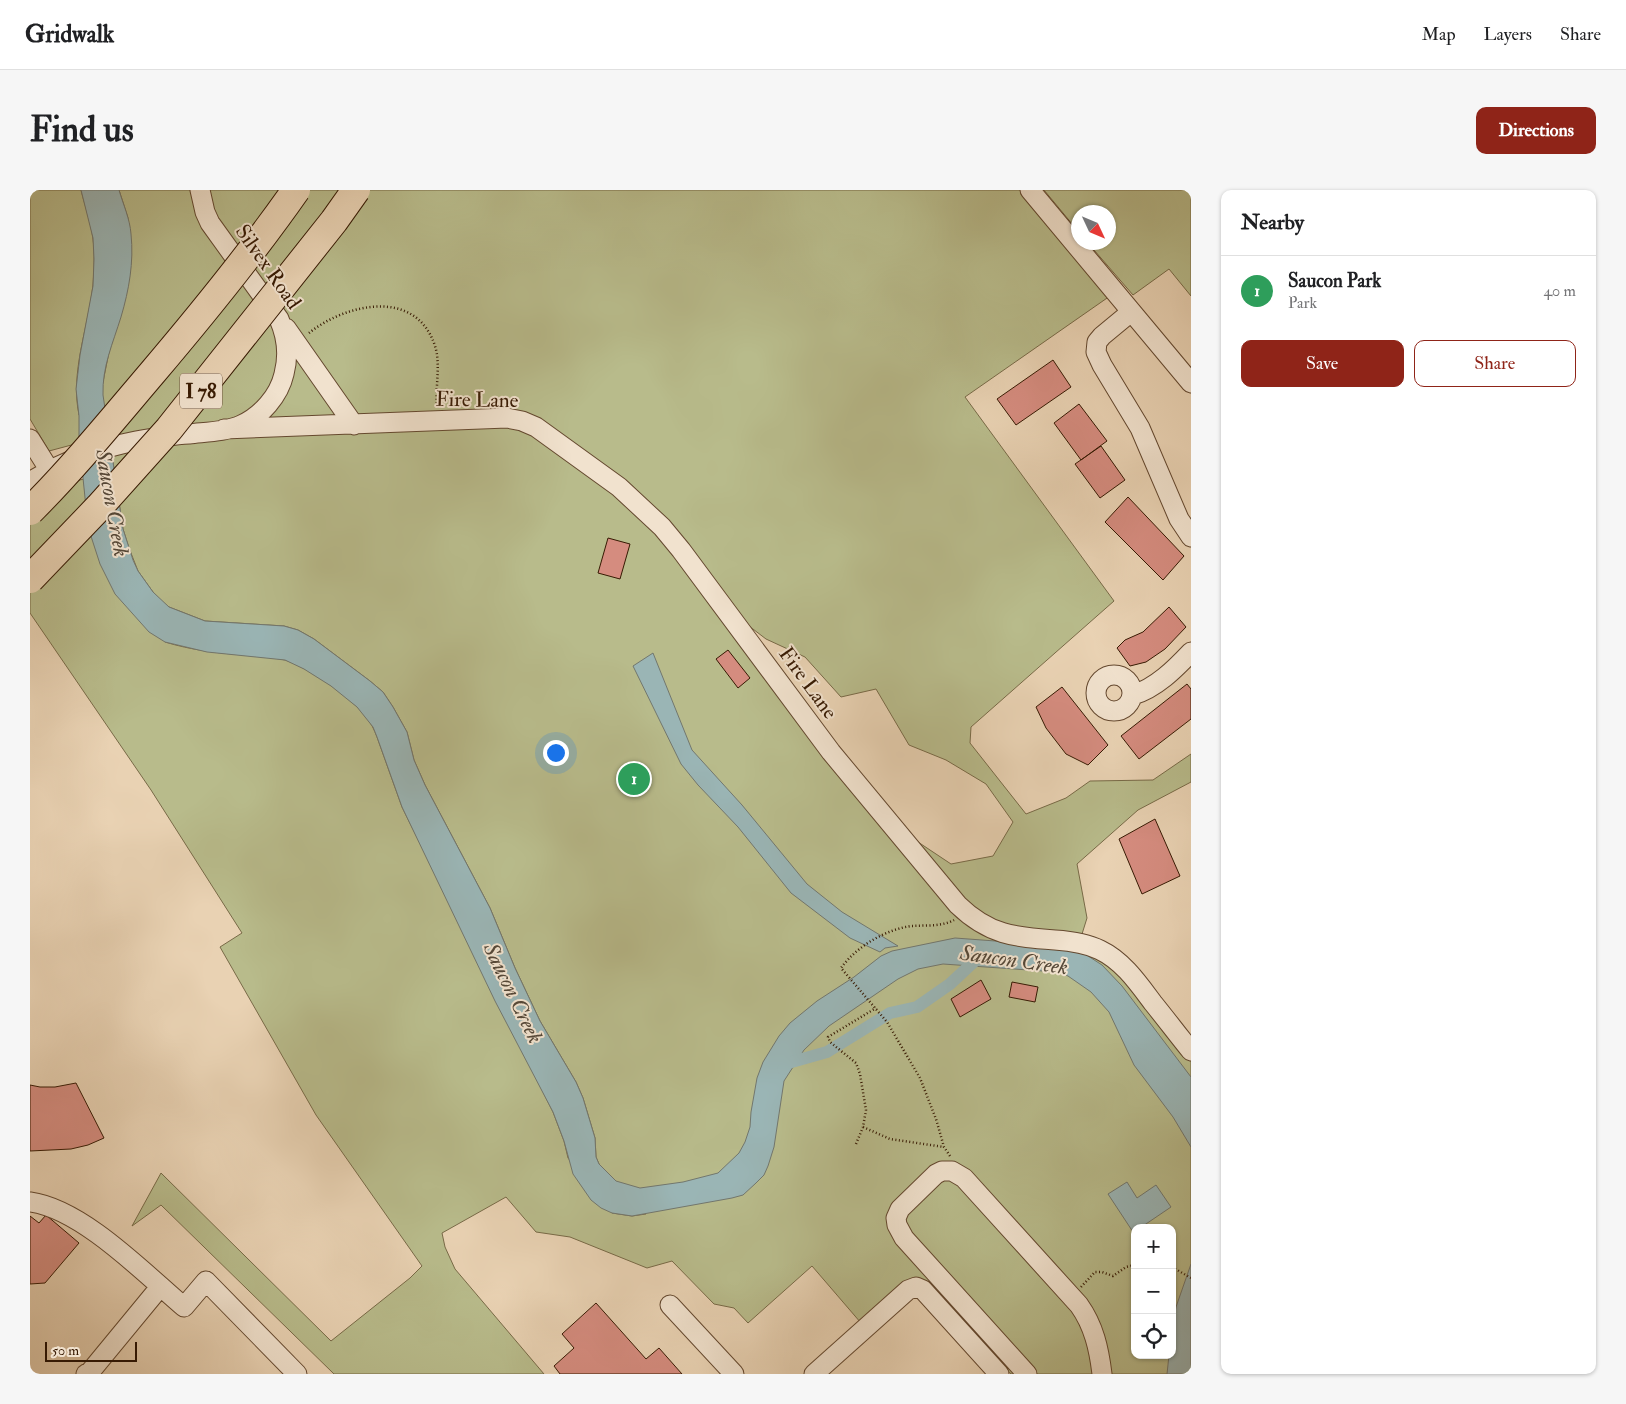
<!DOCTYPE html>
<html lang="en">
<head>
<meta charset="utf-8">
<style>
	:root { --surface:#fff; --page:#f6f6f6; --text:#202124; --muted:#757577; --line:#e0e0e0; --accent:#8f2418 }
	body { margin:0; font-family:"IM FELL Double Pica",serif; background:var(--page); color:var(--text) }
	.controls { position:absolute; right:15px; bottom:15px; display:grid; overflow:hidden; border-radius:10px; box-shadow:0 1px 4px #0004 }
	.controls button { width:45px; height:45px; display:grid; place-items:center; padding:0; border:0; border-bottom:1px solid var(--line); background:var(--surface); color:var(--text); font:25px sans-serif }
	.compass { position:absolute; left:1041px; top:15px; width:45px; height:45px; border-radius:50%; background:var(--surface); box-shadow:0 1px 4px #0004; rotate:134deg }
	.scale { position:absolute; left:15px; bottom:12px; width:92px; box-sizing:border-box; padding-left:5px; border:2px solid #371a03; border-top:0; font-size:14px; line-height:18px; white-space:nowrap; color:#371a03; -webkit-text-stroke:4px #f1e2ce; paint-order:stroke }
	.you { position:absolute; left:525px; top:562px; width:18px; height:18px; margin:-12px; border:4px solid #fff; border-radius:50%; background:#1a73e8; box-shadow:0 0 0 8px #1a73e833 }
	.badge { display:grid; place-items:center; width:32px; height:32px; border-radius:50%; background:var(--accent); color:#fff; font-size:16px; font-weight:700 }
	.pin { position:absolute; translate:-50% -50%; border:2px solid #fff; box-shadow:0 1px 5px #0006 }
	.list { margin:0; padding:0; list-style:none }
	h2 { display:flex; justify-content:space-between; align-items:center; height:65px; margin:0; padding:0 20px; font-size:21px }
	h2 small { font-size:16px; font-weight:400; color:var(--muted) }
	.list li { display:grid; grid-template-columns:32px 1fr auto; gap:15px; align-items:center; box-sizing:border-box; height:70px; padding:0 20px; border-top:1px solid var(--line) }
	.list b { display:block; font-size:19px; white-space:nowrap }
	.list p { margin:0; font-size:16px; white-space:nowrap; color:var(--muted) }
	.list em { font-size:16px; font-style:normal; color:var(--muted) }
	.actions { display:flex; gap:10px; padding:15px 20px }
	.actions a { flex:1; padding:11px 0; border:1px solid var(--accent); border-radius:10px; text-align:center; font-size:18px; color:var(--accent) }
	.actions .main { background:var(--accent); color:#fff }
	.icon { flex:none; width:28px; height:28px; fill:none; stroke:currentColor; stroke-width:2; stroke-linecap:round; stroke-linejoin:round }
	.map { position:relative; flex:none; width:1161px; height:1184px; overflow:hidden; border-radius:10px }
	header { display:flex; align-items:center; gap:30px; box-sizing:border-box; height:70px; padding:0 25px; background:var(--surface); border-bottom:1px solid var(--line) }
	header strong { font-size:24px }
	nav { display:flex; gap:28px; margin-inline-start:auto; font-size:18px }
	.intro { display:flex; align-items:center; justify-content:space-between; box-sizing:border-box; height:120px; padding:0 30px }
	h1 { margin:0; font-size:35px }
	.button { padding:12px 22px; border-radius:10px; background:var(--accent); color:#fff; font-size:18px; font-weight:700 }
	main { display:flex; gap:30px; padding:0 30px }
	aside { flex:1; background:var(--surface); border-radius:10px; box-shadow:0 1px 4px #0004 }
	.map>svg:first-child { display:block }
	.green { fill:#b8bb8b; stroke:#786a47; fill-rule:evenodd }
	.water { fill:#9ab5b5; stroke:#72776e }
	.lines { fill:none; stroke-linecap:round; stroke-linejoin:round }
	.canal { stroke:#9ab5b5; stroke-width:12 }
	.building { fill:#d58c7f; stroke:#371a03 }
	.minor-casing { stroke:#64482f; stroke-width:21 }
	.path { stroke:#371a03; stroke-width:2.5; stroke-dasharray:1 2.5; stroke-linecap:butt }
	.minor { stroke:#f1e2ce; stroke-width:19 }
	.highway-bridge-casing { stroke:#371a03; stroke-width:30; stroke-linecap:butt }
	.highway-bridge { stroke:#e9d2b3; stroke-width:28 }
	.labels { text-anchor:middle; dominant-baseline:central; stroke-width:4; stroke-linejoin:round; paint-order:stroke }
	.shield { fill:#f1e2ce; stroke:#6f5640; stroke-width:1 }
	.shield-label { font-size:20px; font-weight:bold; fill:#371a03 }
	.street-label { font-size:21px; fill:#371a03; stroke:#f1e2ce }
	.water-label { font-size:22px; font-style:italic; fill:#554838; stroke:#f1e2ce }
</style>
</head>
<body>
<header>
<strong>Gridwalk</strong>
<nav><a>Map</a><a>Layers</a><a>Share</a></nav>
</header>
<div class="intro"><h1>Find us</h1><a class="button">Directions</a></div>
<main>
<div class="map">
<svg width="1161" height="1184" viewBox="0 0 1161 1184">
	<rect width="100%" height="100%" fill="#e9d2b3"/>
	<filter id="stains"><feTurbulence type="fractalNoise" baseFrequency=".004" numOctaves="4"/><feColorMatrix values="0 0 0 0 .2 0 0 0 0 .09 0 0 0 0 .02 0 0 0 .5 -.17"/></filter>
	<radialGradient id="worn" r=".72"><stop offset=".6" stop-color="#630" stop-opacity="0"/><stop offset="1" stop-color="#630" stop-opacity=".3"/></radialGradient>
	<!-- green -->
	<path class="green" d="M0 0H51C55 16 61 33 63 49 65 64 64 80 63 95 58 139 40 182 49 225L73 192 79 162 83 148 98 28 89 0H992L1080 106 935 207 1084 411 941 537 940 553 996 624 1036 608 1060 591 1123 590 1161 564V592L1108 620 1047 674 1057 728 1052 744 1000 742 972 737 945 721 885 650 921 674 963 666 983 632 956 594 916 570 879 555 846 499 811 507 775 467 736 449 719 436 942 737 1040 758 1077 771 1161 869V1184H981L903 1098 831 1133 782 1076 718 1133 704 1118 684 1114 642 1071 617 1078 540 1047 506 1042 476 1007 412 1043 415 1057 425 1079 514 1184H304L131 1015 102 1036 131 983 301 1151 380 1088 392 1076 286 925 190 757 212 743 121 600 0 423V307L17 298 54 289 55 303 135 452C161 460 187 463 214 465 227 467 243 467 255 470 279 478 321 507 336 527 341 533 344 539 347 547L372 617 523 922 534 951 538 968 582 1023 602 1026 616 1024 569 974 566 967 565 948 553 908 546 892 510 831 485 778 460 718 395 595 384 570 377 542 363 517 353 502 340 491 284 449 268 440 254 436 175 431 139 417 131 411 123 402 108 381 99 358 93 339 79 245 19 261 0 229ZM1105 1038H1142V1165H1105Z
		M1014 0H1161V106L1139 79 1103 105 1058 53 1078 52V22H1048V41Z"/>
	<!-- water -->
	<path class="water" d="M51 0H89C93 14 100 29 101 44 104 72 99 100 91 127 83 153 72 177 73 205L93 339 103 370 108 381 123 402 139 417 175 431 254 436 268 440 284 449 340 491 353 502 363 517 377 542 384 570 395 595 460 718 485 778 510 831 546 892 553 908 565 948 566 967 569 974 586 991 610 998 653 992 688 983 709 963 715 952 720 937 721 922 727 888 733 872 749 846 760 833 787 811 824 787 851 766 862 761 925 748 1019 755 1055 764 1072 775 1092 796 1161 887V957L1143 927 1104 875 1079 822 1061 802 1038 786 1027 782 913 774 888 779 868 789 799 836 774 860 754 891 744 957 738 976 734 985 726 993 713 1005 702 1008 602 1026 582 1023 571 1018 561 1010 543 984 534 951 523 922 465 811 372 617 347 547 343 537 327 517 301 496 274 479 255 470 177 462 135 452 119 442 85 404 70 374 58 337 49 249V226L46 199 50 165 63 96 64 69 63 48Z
		M623 463 662 560 712 615 777 694 812 722 868 756 855 758 850 762 820 748 761 703 708 637 668 595 651 574 603 476Z
		M1097 992 1107 1008 1126 995 1141 1017 1110 1038H1105V1041L1103 1042 1078 1004Z
		M1161 1074V1184H1137L1139 1165H1142V1139L1146 1117Z"/>
	<g class="lines">
		<!-- canal -->
		<path class="canal" d="M753 879 758 873 797 862 860 823 887 817 920 794 951 765"/>
	</g>
	<!-- building -->
	<path class="building" d="M1023 170 1041 197 986 235 967 209Z
		M1049 214 1077 251 1051 270 1024 233Z
		M1071 256 1095 290 1070 308 1045 274Z
		M1098 307 1154 366 1133 390 1075 332Z
		M578 348 600 354 590 389 568 383Z
		M1139 417 1156 437 1135 459 1116 472 1100 476 1087 458 1095 450 1113 442Z
		M698 460 720 488 708 498 686 469Z
		M1157 494 1161 499V529L1109 569 1091 546Z
		M1032 497 1078 555 1058 575 1036 564 1016 538 1006 517Z
		M1125 629 1150 686 1112 704 1089 649Z
		M951 790 961 809 930 827 921 809Z
		M982 792 1008 797 1005 812 979 807Z
		M46 893 74 948 58 955 41 959 0 961V895L10 897H25Z
		M16 1025 49 1053 15 1093 0 1094V1026L9 1033Z
		M566 1113 616 1169 629 1158 652 1184H530L524 1176 544 1158 532 1144Z"/>
	<g class="lines">
		<defs>
			<path id="minor" d="M1000 0 1161 193
				M1101 122 1072 146 1067 152 1066 162 1072 175 1110 238 1149 329 1161 347
				M256 138 324 235
				M194 239 477 228 492 231 506 237 589 297 632 337 651 360 801 562 928 715C959 745 984 747 1025 750 1040 751 1056 753 1070 760 1093 771 1108 793 1123 813 1136 829 1148 845 1161 861
				M0 249 20 281
				M0 292C31 272 70 258 106 251 123 248 141 245 159 244 176 242 195 242 211 235 231 226 249 206 254 184 259 165 257 147 249 129L180 33 175 22 170 0
				M1066 503a18 18 0 1 1 36 0a18 18 0 1 1-36 0Z
				M1103 505C1126 498 1145 479 1161 462
				M0 1012C52 1019 114 1083 154 1117L176 1091 267 1184
				M640 1115 704 1184
				M56 1184 60 1182 130 1097
				M784 1184 878 1100 886 1097 893 1100 969 1184
				M997 1184 874 1048 867 1035 866 1028 870 1019 906 984 912 981H922L934 988 1049 1115C1064 1136 1069 1159 1072 1184"/>
		</defs>
		<!-- minor casing -->
		<use href="#minor" class="minor-casing"/>
		<!-- path -->
		<path class="path" d="M279 143C315 114 386 97 405 156 411 175 405 197 407 217
			M833 937 860 949 914 957
			M826 954 833 937 836 920 830 884 826 873 800 852 798 847 846 818
			M920 966 914 957 906 929 890 888 857 832 811 778C827 756 855 740 881 736 895 735 911 737 924 730
			M1142 1077 1161 1088
			M1051 1097 1065 1082H1072L1083 1086 1096 1077 1105 1075"/>
		<!-- minor -->
		<use href="#minor" class="minor"/>
		<defs>
			<path id="highway-bridge" d="M0 321C44 277 83 229 123 182 173 123 222 63 266 0
				M0 389 69 317 139 239 304 31 326 0"/>
		</defs>
		<!-- highway-bridge casing -->
		<use href="#highway-bridge" class="highway-bridge-casing"/>
		<!-- highway-bridge -->
		<use href="#highway-bridge" class="highway-bridge"/>
	</g>
	<g class="labels">
		<!-- shield labels -->
		<rect class="shield" x="150" y="183.5" width="42" height="35" rx="4"/>
		<g class="shield-label">
			<text x="171" y="201">I 78</text>
		</g>
		<!-- street labels -->
		<g class="street-label">
			<text transform="translate(238 77) rotate(55)">Silvex Road</text>
			<text transform="translate(447 210) rotate(1)">Fire Lane</text>
			<text transform="translate(778 493) rotate(54)">Fire Lane</text>
		</g>
		<!-- water labels -->
		<g class="water-label">
			<text transform="translate(82 313) rotate(80)">Saucon Creek</text>
			<text transform="translate(984 770) rotate(8)">Saucon Creek</text>
			<text transform="translate(483 803) rotate(64)">Saucon Creek</text>
		</g>
	</g>
	<rect width="100%" height="100%" filter="url(#stains)"/>
	<rect width="100%" height="100%" fill="url(#worn)"/>
</svg>
<div class="controls">
<button>+</button>
<button>−</button>
<button><svg class="icon" aria-label="locate" viewBox="0 0 24 24"><circle cx="12" cy="12" r="6"/><path d="M12 2v4M12 18v4M2 12h4M18 12h4"/></svg></button>
</div>
<svg class="compass" viewBox="-18 -18 36 36"><path d="M0-13l5 13h-10z" fill="#e53935"/><path d="M0 13l5-13h-10z" fill="#757577"/></svg>
<div class="scale">50 m</div>
<div class="you"></div>
<div class="pin badge" style="left:604px;top:589px;background:#2e9e5b">1</div>
</div>
<aside>
<h2>Nearby<small></small></h2>
<ul class="list">
<li><span class="badge" style="background:#2e9e5b">1</span><div><b>Saucon Park</b><p>Park</p></div><em>40 m</em></li>
</ul>
<div class="actions"><a class="main">Save</a><a>Share</a></div>
</aside>
</main>
</body>
</html>
